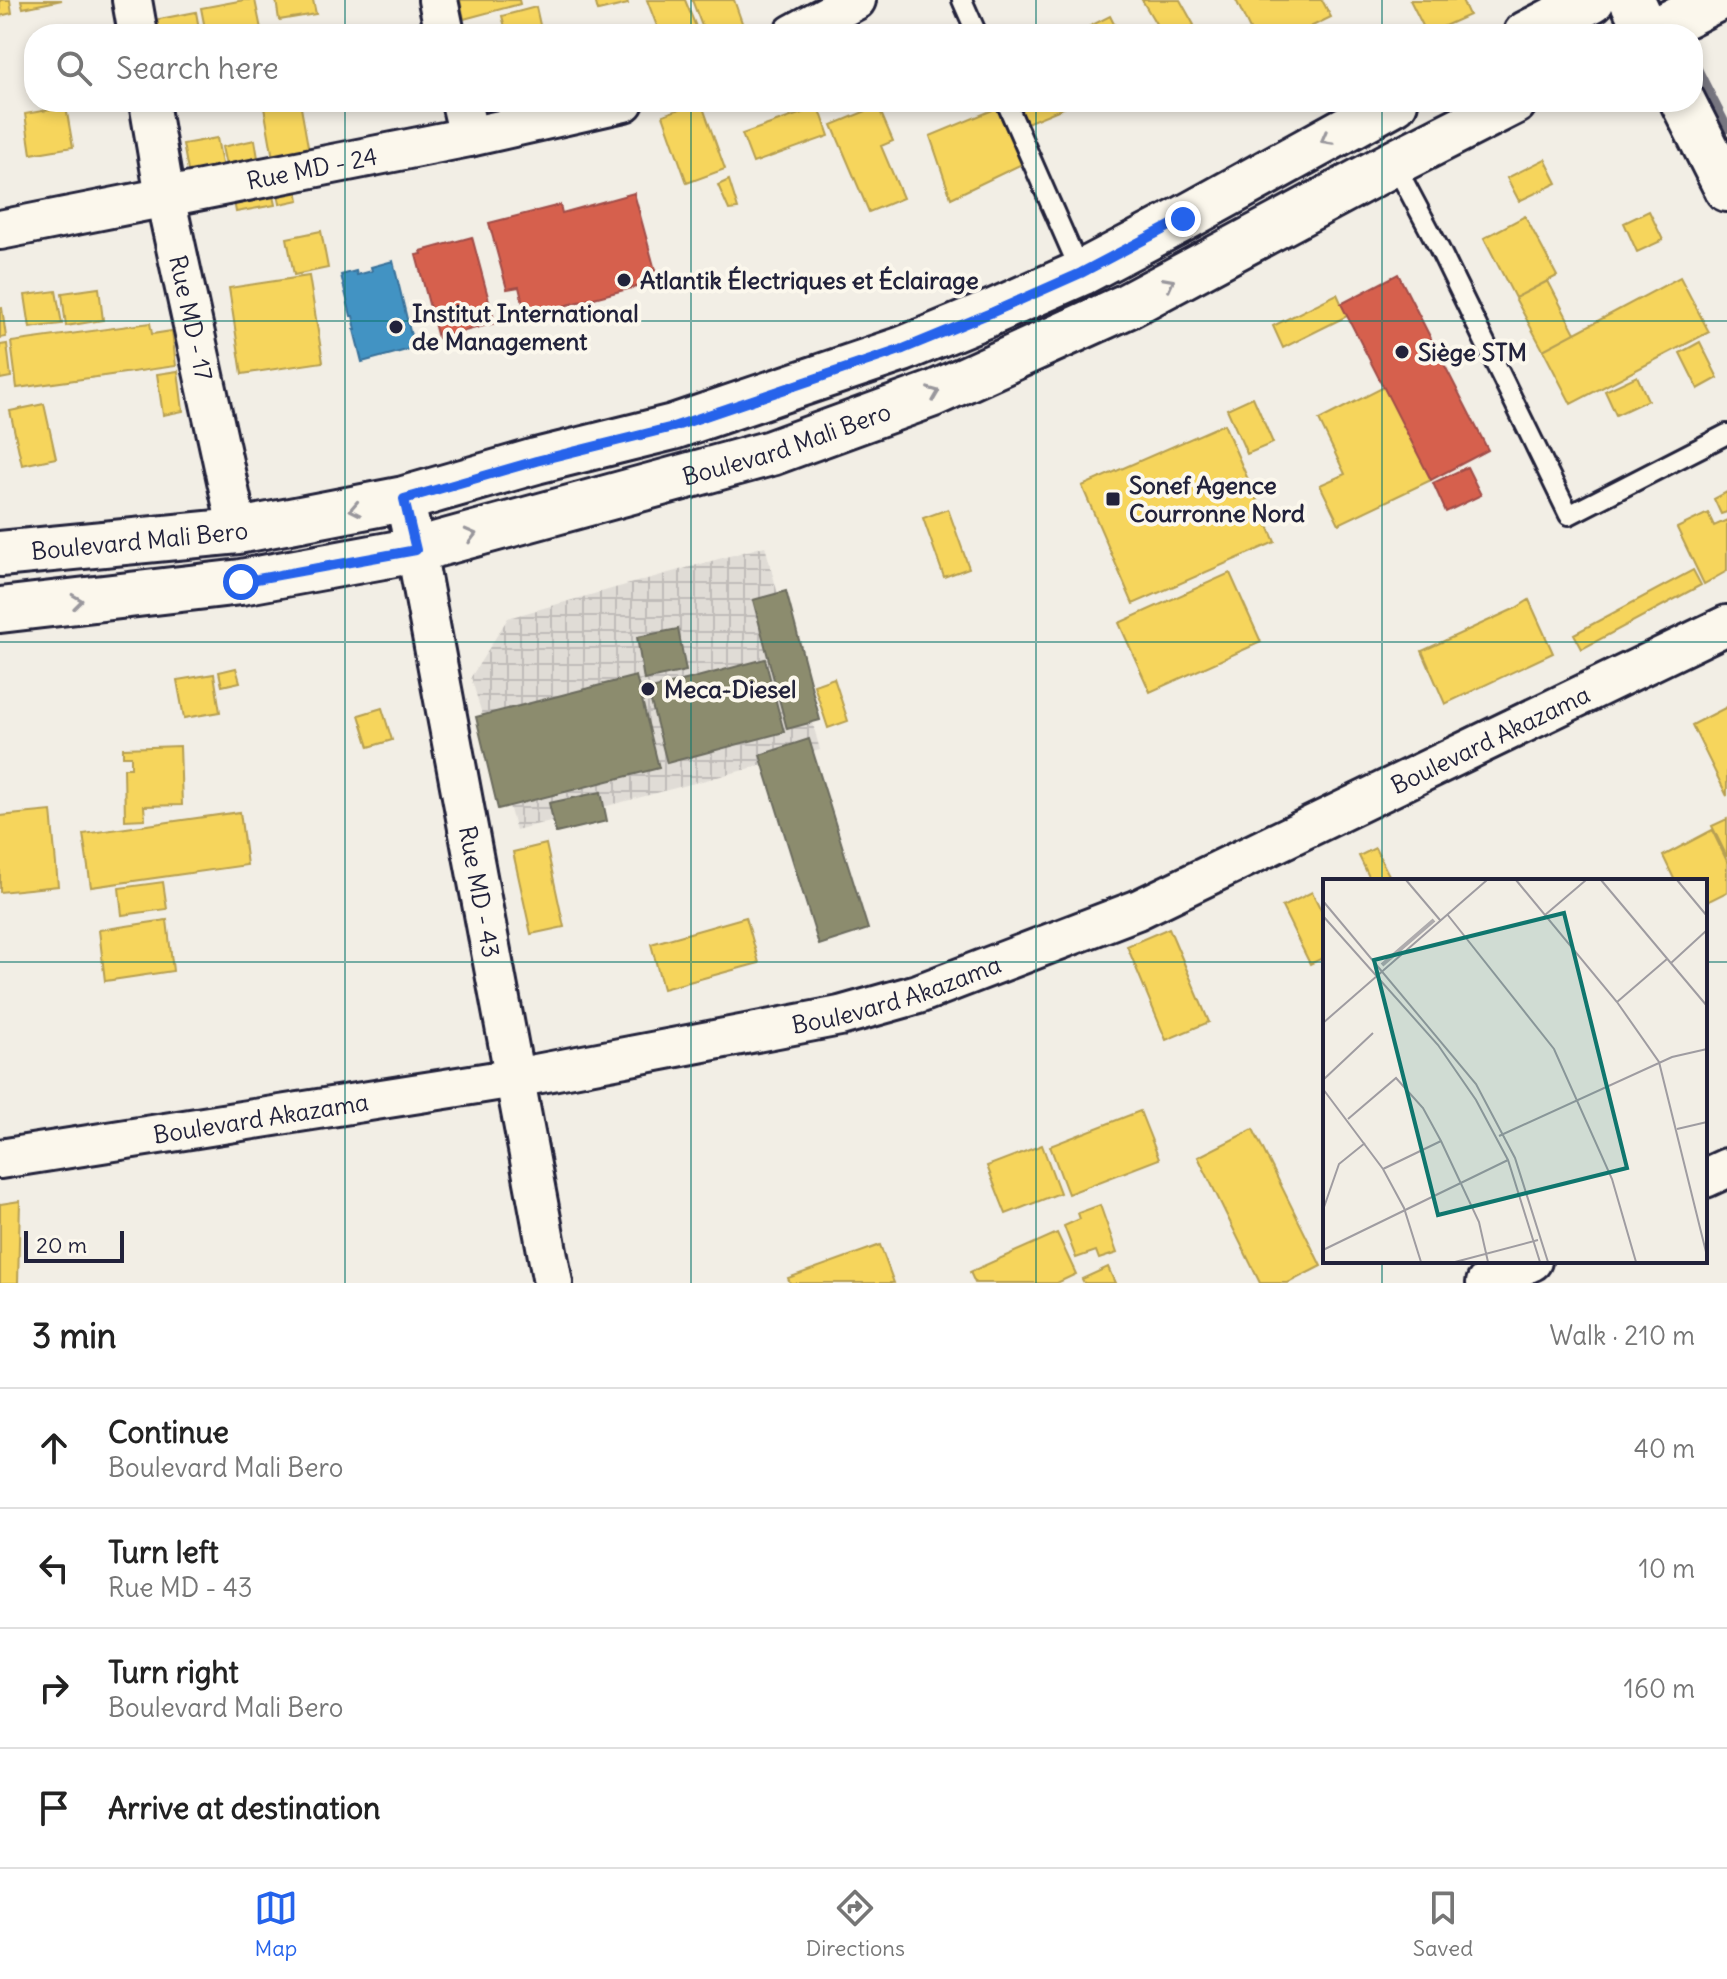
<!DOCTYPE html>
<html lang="en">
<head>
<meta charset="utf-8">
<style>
	:root { --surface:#fff; --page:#f2f2f2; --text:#222; --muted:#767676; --line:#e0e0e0; --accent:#2563eb }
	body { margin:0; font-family:Delius,sans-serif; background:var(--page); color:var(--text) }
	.scale { position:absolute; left:24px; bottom:20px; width:100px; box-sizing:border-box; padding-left:8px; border:4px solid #22223b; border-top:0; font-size:22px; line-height:28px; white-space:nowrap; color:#22223b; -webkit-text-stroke:6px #fbf7ec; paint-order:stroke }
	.stop { position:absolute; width:24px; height:24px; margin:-18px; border:6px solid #2563eb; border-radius:50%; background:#fff }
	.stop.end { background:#2563eb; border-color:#fff; box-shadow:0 2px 8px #0008 }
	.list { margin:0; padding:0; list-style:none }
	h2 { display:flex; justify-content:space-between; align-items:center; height:104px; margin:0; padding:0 32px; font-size:34px }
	h2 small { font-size:26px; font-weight:400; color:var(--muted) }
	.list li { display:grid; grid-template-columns:52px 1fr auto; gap:24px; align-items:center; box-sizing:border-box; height:120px; padding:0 32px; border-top:2px solid var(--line) }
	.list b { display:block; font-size:30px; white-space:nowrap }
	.list p { margin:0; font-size:26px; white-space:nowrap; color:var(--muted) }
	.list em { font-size:26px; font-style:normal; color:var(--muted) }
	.icon { flex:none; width:44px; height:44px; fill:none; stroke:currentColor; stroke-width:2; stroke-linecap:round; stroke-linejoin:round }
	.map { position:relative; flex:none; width:1727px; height:1283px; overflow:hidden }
	.search { position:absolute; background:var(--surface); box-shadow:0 4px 12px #0003; left:24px; right:24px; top:24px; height:88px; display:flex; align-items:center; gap:20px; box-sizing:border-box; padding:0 28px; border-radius:32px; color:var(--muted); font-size:30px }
	.sheet { height:584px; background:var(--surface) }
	nav { display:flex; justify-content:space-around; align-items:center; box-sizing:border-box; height:112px; border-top:2px solid var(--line); background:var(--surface); font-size:22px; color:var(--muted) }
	nav a { display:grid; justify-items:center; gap:4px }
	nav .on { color:var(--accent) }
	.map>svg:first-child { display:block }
	.industrial { fill:url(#industrial-grid) }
	.homes { fill:#f6d55c; stroke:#b69f52; stroke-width:2 }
	.shops { fill:#d6604d; stroke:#a04d48; stroke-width:2 }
	.schools { fill:#4393c3; stroke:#39719a; stroke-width:2 }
	.industry { fill:#8c8c6e; stroke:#6c6c5f; stroke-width:2 }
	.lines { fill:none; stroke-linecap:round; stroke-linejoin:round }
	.stream { stroke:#76747f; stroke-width:10 }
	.lane-casing { stroke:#22223b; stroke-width:24 }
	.street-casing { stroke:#22223b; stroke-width:44 }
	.secondary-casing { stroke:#22223b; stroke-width:50 }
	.primary-casing { stroke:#22223b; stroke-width:50 }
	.lane { stroke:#fbf7ec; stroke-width:18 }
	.street { stroke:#fbf7ec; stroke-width:38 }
	.secondary { stroke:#fbf7ec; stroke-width:44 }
	.primary { stroke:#fbf7ec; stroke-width:44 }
	.oneway { stroke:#99979c }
	.route { stroke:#2563eb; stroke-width:10 }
	.grid { fill:none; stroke:#0f766e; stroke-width:2; stroke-opacity:0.55 }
	.poi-dot { fill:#22223b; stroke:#fbf7ec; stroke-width:3 }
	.labels { text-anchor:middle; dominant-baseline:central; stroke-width:8; stroke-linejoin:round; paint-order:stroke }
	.street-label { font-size:24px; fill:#22223b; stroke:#fbf7ec }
	.poi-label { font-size:24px; font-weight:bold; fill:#22223b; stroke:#fbf7ec; text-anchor:start }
	.inset-river { fill:none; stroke:#aeabad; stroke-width:4 }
	.inset-road { fill:none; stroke:#9f9ca1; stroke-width:2 }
	.view { fill:#0f766e; fill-opacity:0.15; stroke:#0f766e; stroke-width:4 }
	.inset-edge { fill:none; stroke:#22223b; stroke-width:4 }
</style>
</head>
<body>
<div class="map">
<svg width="1727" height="1283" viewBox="0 0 1727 1283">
	<defs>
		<pattern id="industrial-grid" width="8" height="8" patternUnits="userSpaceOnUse" patternTransform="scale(2)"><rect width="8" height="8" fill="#e0dcd6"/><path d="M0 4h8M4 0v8" fill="none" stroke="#c0bcb9"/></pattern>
	</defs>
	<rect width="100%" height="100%" fill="#f2eee5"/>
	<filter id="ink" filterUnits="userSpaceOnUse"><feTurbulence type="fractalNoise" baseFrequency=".0125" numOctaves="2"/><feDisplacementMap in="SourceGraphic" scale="16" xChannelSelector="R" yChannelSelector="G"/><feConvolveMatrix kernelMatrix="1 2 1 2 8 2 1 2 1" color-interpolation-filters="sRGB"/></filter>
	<g filter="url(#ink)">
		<!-- industrial -->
		<path class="industrial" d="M765 546 820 750 516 830 471 677 508 618Z"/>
		<!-- homes -->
		<path class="homes" d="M0 0H10L12 13 0 16Z
			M21 0H62L23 8Z
			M244 0H255L261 29 234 34H206L201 8Z
			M276 0H313L316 14 279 20Z
			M460 0H519L520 4 464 19Z
			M595 0H627L628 4 598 11Z
			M647 0H685L699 34H660Z
			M692 0H734L746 34H705Z
			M1142 0H1180L1194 25 1179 34H1162Z
			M1236 0H1322L1331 17 1296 34H1252Z
			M1410 0H1462L1469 15 1427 34Z
			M536 7 542 34H507L502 16Z
			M196 12 200 34H157L154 20Z
			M1110 16 1118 32 1113 34H1078V32Z
			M410 26 412 34H377V33Z
			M263 102H300L309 152 273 158Z
			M699 102H701L725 169 687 183 663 115Z
			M726 102H751L729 110Z
			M1020 102H1065L1066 107 1024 124Z
			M878 106 893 141 881 146 903 198 869 212 832 125Z
			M66 107 73 147 31 154 25 114Z
			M819 107 829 136 753 163 742 134Z
			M1000 107 1022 164 951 198 930 136Z
			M217 138 223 169 189 176 183 144Z
			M255 140 259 164 227 170 222 147Z
			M1545 159 1557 183 1519 201 1507 178Z
			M294 174 299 200 280 204 275 177Z
			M269 177 275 205 236 212 231 184Z
			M729 180 738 209 729 210 718 185Z
			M1649 211 1663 240 1637 252 1624 223Z
			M1525 216 1557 276 1515 298 1484 238Z
			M321 231 328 268 294 275 287 238Z
			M309 276 323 362 242 374 229 288Z
			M1680 277 1709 332 1571 404 1543 350Z
			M1548 281 1575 333 1543 350 1515 298Z
			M99 288 103 320 66 326 62 293Z
			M56 291 62 324 30 328 25 295Z
			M1337 294 1347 316 1283 348 1273 326Z
			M0 308H2L6 337 0 338Z
			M150 323 152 334 172 331 176 366 17 388 11 342Z
			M1700 342 1718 378 1698 389 1680 353Z
			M7 344 11 377 0 379V345Z
			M178 371 183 411 163 415 157 374Z
			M1637 376 1648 400 1616 415 1605 391Z
			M1384 387 1431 480 1339 524 1320 485 1345 474 1319 420Z
			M1253 397 1273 443 1247 454 1227 409Z
			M44 404 56 458 22 465 10 411Z
			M1224 424 1275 542 1133 604 1082 486Z
			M1727 492V512L1721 514 1714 499Z
			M948 509 969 568 944 577 923 518Z
			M1708 513 1714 526 1727 520V571L1704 584 1677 528Z
			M1693 570 1701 585 1582 649 1574 634Z
			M1230 573 1261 642 1150 692 1119 623Z
			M1529 600 1553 653 1445 704 1422 651 1516 608Z
			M236 668 240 682 222 686 219 672Z
			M214 674 220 712 184 718 177 680Z
			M834 678 848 721 828 728 814 685Z
			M1727 707V796L1692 725Z
			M382 708 392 740 369 747 359 715Z
			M180 746 182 805 144 806 145 819 125 820 124 768H131V756H123V748Z
			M51 811 58 886 0 892V816Z
			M240 812 247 865 91 887 83 834Z
			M1727 819V857L1712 826Z
			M1712 830 1727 861V892L1705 903V881H1675L1663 856Z
			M546 844 564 927 531 934 513 852Z
			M1375 848 1392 881H1371L1359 856Z
			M163 882 167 909 122 915 119 888Z
			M1312 892 1321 910 1325 908V957L1310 964 1282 907Z
			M746 917 759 963 663 989 651 944Z
			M167 920 173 971 105 981 99 930Z
			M1169 928 1209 1022 1166 1040 1127 946Z
			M1140 1111 1159 1159 1068 1194 1050 1146Z
			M1253 1129 1321 1266 1288 1283H1260L1198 1157Z
			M1042 1145 1060 1193 1006 1214 987 1166Z
			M20 1201 18 1283H0V1204Z
			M1100 1205 1117 1253 1099 1259 1096 1251 1076 1258 1064 1226 1080 1219 1078 1213Z
			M1057 1233 1076 1274 1057 1283H975L970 1272Z
			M880 1245 894 1283H790L788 1278Z
			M1108 1267 1115 1283H1084L1082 1279Z"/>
		<!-- shops -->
		<path class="shops" d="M634 193 658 281 526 316 519 287 507 289 489 223 560 205 562 213Z
			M472 237 495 323 438 338 416 255 422 254 421 251Z
			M1398 274 1488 450 1431 480 1341 304Z
			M1467 467 1481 495 1446 512 1433 483Z"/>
		<!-- schools -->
		<path class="schools" d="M393 261 414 348 362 362 354 330H356L353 316H351L341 275 356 271 357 275 372 271 371 267Z"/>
		<!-- industry -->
		<path class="industry" d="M786 591 820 720 787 729 753 600Z
			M678 629 686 671 644 680 637 637Z
			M765 659 784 732 667 763 648 690Z
			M636 676 659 768 498 809 476 717Z
			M809 739 868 929 819 945 760 755Z
			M601 792 607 821 556 833 549 803Z"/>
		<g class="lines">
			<!-- stream -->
			<path class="stream" d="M1693 61 1727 128"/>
			<defs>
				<path id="lane" d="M962 0 977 34
					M1006 102 1081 273
					M1394 163 1439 248 1569 515 1727 434"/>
				<g id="street">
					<path d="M132 0 138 34"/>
					<path d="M438 0 445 34"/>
					<path d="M793 34 856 0"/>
					<path id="s1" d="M149 102 165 197 238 531"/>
					<path d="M461 102 469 137"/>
					<path id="s2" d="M0 230 469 137 624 102"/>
					<path id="s3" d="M404 499 416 550 553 1283"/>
					<path id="s4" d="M0 1159 515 1078 840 1016 918 994 1137 910 1727 625"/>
					<path d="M1705 1178 1727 1168"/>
					<path d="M1486 1283 1532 1261"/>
				</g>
				<path id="secondary" d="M1632 0 1648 34
					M1683 102 1727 189"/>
				<g id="primary">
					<path d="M1526 34 1592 0"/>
					<path d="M1648 34 1715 0"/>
					<path id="s5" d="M0 554 238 531 404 499 536 461 673 427 903 349 993 312 1081 273 1183 219 1395 102"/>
					<path id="s6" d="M0 610 241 582 416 550 771 453 933 394 1127 306 1394 163 1514 102"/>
				</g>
			</defs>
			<!-- lane casing -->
			<use href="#lane" class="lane-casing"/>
			<!-- street casing -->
			<use href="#street" class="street-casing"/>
			<!-- secondary casing -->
			<use href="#secondary" class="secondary-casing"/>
			<!-- primary casing -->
			<use href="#primary" class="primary-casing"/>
			<!-- lane -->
			<use href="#lane" class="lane"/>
			<!-- street -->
			<use href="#street" class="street"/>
			<!-- secondary -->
			<use href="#secondary" class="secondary"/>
			<!-- primary -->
			<use href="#primary" class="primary"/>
		</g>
		<!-- one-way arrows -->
		<defs><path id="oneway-chevron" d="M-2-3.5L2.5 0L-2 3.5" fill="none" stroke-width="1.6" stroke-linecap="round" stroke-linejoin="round" transform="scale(2)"/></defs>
		<g class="oneway">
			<use href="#oneway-chevron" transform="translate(1326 139) rotate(151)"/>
			<use href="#oneway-chevron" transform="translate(1169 283) rotate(-28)"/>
			<use href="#oneway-chevron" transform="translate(934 393) rotate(-22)"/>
			<use href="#oneway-chevron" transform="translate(355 509) rotate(169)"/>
			<use href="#oneway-chevron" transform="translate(471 535) rotate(-15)"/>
			<use href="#oneway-chevron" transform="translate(77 601) rotate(-7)"/>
		</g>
	</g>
	<g class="lines" filter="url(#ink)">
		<!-- route -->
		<path class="route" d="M241 582 416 550 404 499 536 461 673 427 903 349 993 312 1081 273 1183 219"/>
	</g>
	<!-- grid -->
	<path class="grid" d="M345 0V34M691 0V34M1036 0V34M1382 0V34M345 102V1283M691 102V1283M1036 102V1283M1382 102V881M0 321H1727M0 642H1727M0 962H1325M1705 962H1727M1382 1261V1283"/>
	<!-- markers -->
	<g class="poi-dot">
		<circle cx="624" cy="280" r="8"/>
		<circle cx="396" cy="327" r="8"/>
		<circle cx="1402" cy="352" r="8"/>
		<rect x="1105" y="491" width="16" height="16" rx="4"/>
		<circle cx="648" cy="689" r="8"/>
	</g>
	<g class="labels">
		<!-- street labels -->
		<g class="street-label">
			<text stroke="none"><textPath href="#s2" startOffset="318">Rue MD - 24</textPath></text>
			<text stroke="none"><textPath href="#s1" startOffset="220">Rue MD - 17</textPath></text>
			<text stroke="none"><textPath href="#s6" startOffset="806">Boulevard Mali Bero</textPath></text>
			<text stroke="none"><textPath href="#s5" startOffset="140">Boulevard Mali Bero</textPath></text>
			<text stroke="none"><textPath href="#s4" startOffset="1560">Boulevard Akazama</textPath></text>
			<text stroke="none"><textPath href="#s3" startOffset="400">Rue MD - 43</textPath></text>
			<text stroke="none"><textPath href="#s4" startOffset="912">Boulevard Akazama</textPath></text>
			<text stroke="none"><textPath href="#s4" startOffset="264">Boulevard Akazama</textPath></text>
		</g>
		<!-- poi labels -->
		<g class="poi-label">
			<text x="640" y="280">Atlantik Électriques et Éclairage</text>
			<text x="412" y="313">Institut International<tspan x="412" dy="28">de Management</tspan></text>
			<text x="1418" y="352">Siège STM</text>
			<text x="1129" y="485">Sonef Agence<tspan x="1129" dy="28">Courronne Nord</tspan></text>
			<text x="664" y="689">Meca-Diesel</text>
		</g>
	</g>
	<!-- overview -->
	<g transform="translate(1323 879)">
		<rect width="384" height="384" fill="#f2eee5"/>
		<path class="inset-river" d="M59 86 111 41"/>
		<path class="inset-road" d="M83 1 117 41M193 1 294 123 336 183 384 377M278 1 384 127M354 1 384 37M0 22 153 205 192 279 225 383M124 35 231 170 289 300 313 383M222 36 263 1M0 37 115 166 153 221 185 281 217 383M348 84 384 51M294 123 344 80M0 144 164 1M0 201 50 154M0 210 60 290 81 329 98 383M25 240 73 199 100 229 118 262 156 343 165 383M354 250 384 243M176 257 349 178 384 170M60 290 118 262M0 331 16 285 42 264M0 371 185 281M132 383 215 361"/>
		<path class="view" d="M241 34 304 289 115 336 51 81Z"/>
		<rect width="384" height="384" class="inset-edge"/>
	</g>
</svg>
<div class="scale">20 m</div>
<div class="stop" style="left:241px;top:582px"></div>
<div class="stop end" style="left:1183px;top:219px"></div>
<div class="search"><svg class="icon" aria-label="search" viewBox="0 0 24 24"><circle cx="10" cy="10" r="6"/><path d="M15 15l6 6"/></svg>Search here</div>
</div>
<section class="sheet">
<h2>3 min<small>Walk · 210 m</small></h2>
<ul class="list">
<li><svg class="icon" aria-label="ahead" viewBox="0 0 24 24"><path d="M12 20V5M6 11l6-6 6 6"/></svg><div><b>Continue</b><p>Boulevard Mali Bero</p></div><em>40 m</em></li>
<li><svg class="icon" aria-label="left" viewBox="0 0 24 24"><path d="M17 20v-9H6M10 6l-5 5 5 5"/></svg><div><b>Turn left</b><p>Rue MD - 43</p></div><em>10 m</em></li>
<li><svg class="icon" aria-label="right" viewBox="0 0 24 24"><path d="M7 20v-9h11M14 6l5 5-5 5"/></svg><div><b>Turn right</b><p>Boulevard Mali Bero</p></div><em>160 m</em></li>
<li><svg class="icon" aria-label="arrive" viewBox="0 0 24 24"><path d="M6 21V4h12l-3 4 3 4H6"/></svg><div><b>Arrive at destination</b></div></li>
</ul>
</section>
<nav>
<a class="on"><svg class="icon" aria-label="map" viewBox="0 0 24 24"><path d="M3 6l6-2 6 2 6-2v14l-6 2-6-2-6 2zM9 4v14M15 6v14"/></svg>Map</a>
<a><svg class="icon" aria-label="directions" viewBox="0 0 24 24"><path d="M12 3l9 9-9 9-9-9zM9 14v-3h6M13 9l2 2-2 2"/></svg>Directions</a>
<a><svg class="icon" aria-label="saved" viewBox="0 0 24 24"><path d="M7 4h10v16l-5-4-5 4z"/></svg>Saved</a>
</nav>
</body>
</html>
